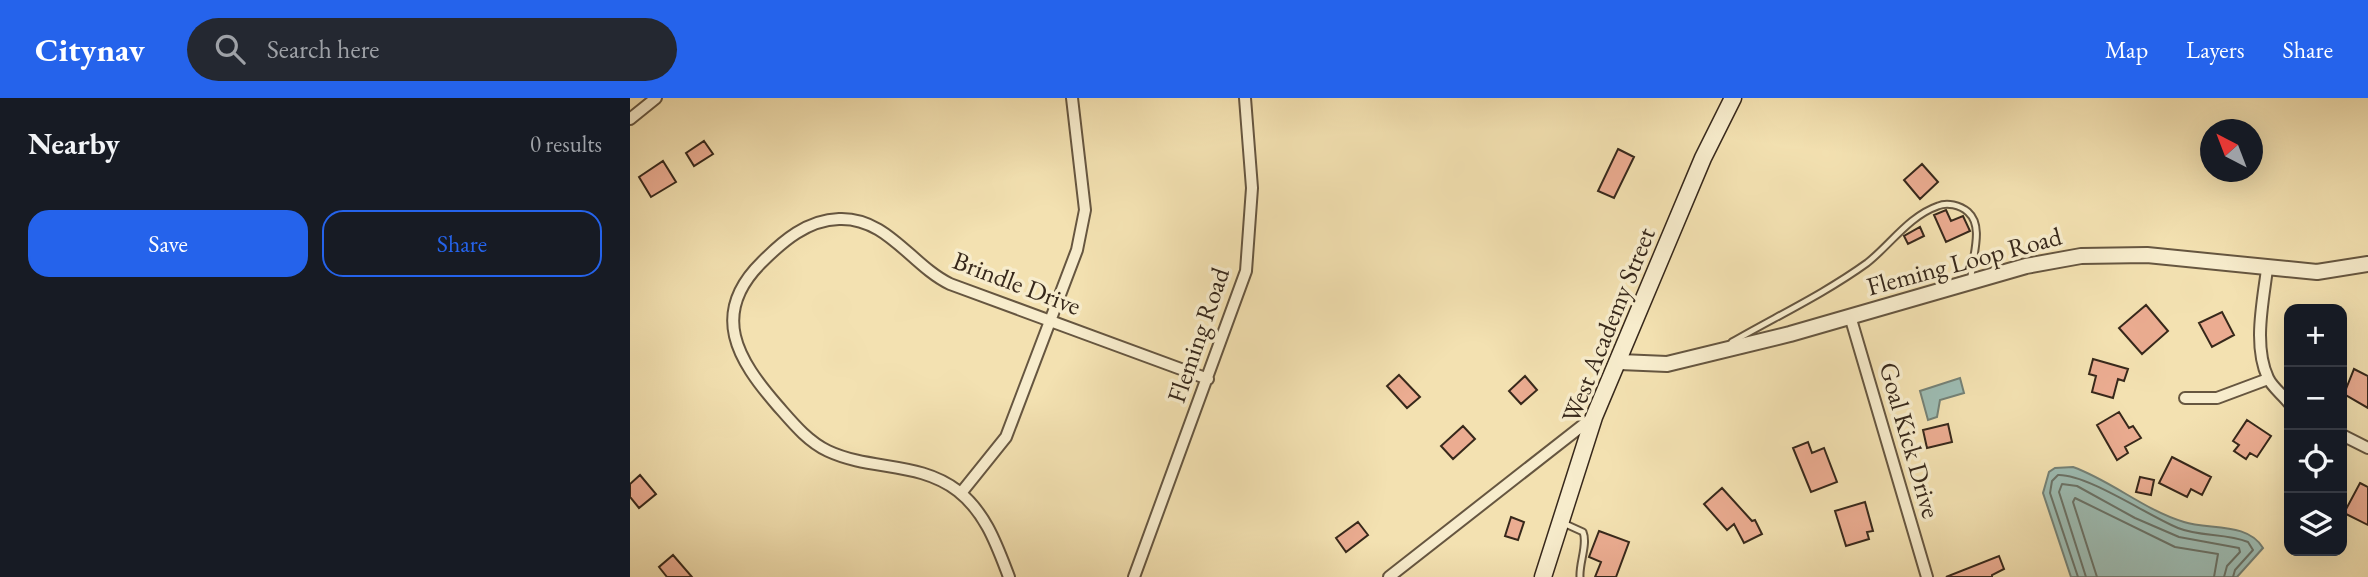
<!DOCTYPE html>
<html lang="en">
<head>
<meta charset="utf-8">
<style>
	:root { --surface:#171b24; --page:#242831; --text:#f1f3f6; --muted:#9ea1a6; --line:#363941; --accent:#2563eb }
	body { margin:0; font-family:"EB Garamond",serif; background:var(--page); color:var(--text) }
	.controls { position:absolute; right:21px; bottom:21px; display:grid; overflow:hidden; border-radius:14px; box-shadow:0 7px 28px #0002 }
	.controls button { width:63px; height:63px; display:grid; place-items:center; padding:0; border:0; border-bottom:2px solid var(--line); background:var(--surface); color:var(--text); font:35px sans-serif }
	.compass { position:absolute; left:1570px; top:21px; width:63px; height:63px; border-radius:50%; background:var(--surface); box-shadow:0 7px 28px #0002; rotate:318deg }
	.list { margin:0; padding:0; list-style:none }
	h2 { display:flex; justify-content:space-between; align-items:center; height:91px; margin:0; padding:0 28px; font-size:30px }
	h2 small { font-size:23px; font-weight:400; color:var(--muted) }
	.actions { display:flex; gap:14px; padding:21px 28px }
	.actions a { flex:1; padding:16px 0; border:2px solid var(--accent); border-radius:21px; text-align:center; font-size:24px; color:var(--accent) }
	.actions .main { background:var(--accent); color:#fff }
	.icon { flex:none; width:38px; height:38px; fill:none; stroke:currentColor; stroke-width:2; stroke-linecap:round; stroke-linejoin:round }
	.map { position:relative; flex:none; width:1738px; height:479px; overflow:hidden }
	header { display:flex; align-items:center; gap:42px; box-sizing:border-box; height:98px; padding:0 35px; background:var(--accent); color:#fff }
	header strong { font-size:33px }
	nav { display:flex; gap:38px; margin-inline-start:auto; font-size:24px }
	.search { width:490px; height:63px; background:var(--page); display:flex; align-items:center; gap:18px; box-sizing:border-box; padding:0 24px; border-radius:38px; color:var(--muted); font-size:26px }
	main { display:flex }
	aside { flex:1; background:var(--surface) }
	.map>svg:first-child { display:block }
	.water { fill:#9dbcb3; stroke:#748176; stroke-width:2 }
	.lines { fill:none; stroke-linecap:round; stroke-linejoin:round }
	.shore { stroke:#6a7267; stroke-width:2 }
	.building { fill:#ebac91; stroke:#37281b; stroke-width:2 }
	.service-casing { stroke:#665640; stroke-width:9 }
	.minor-casing { stroke:#665640; stroke-width:14 }
	.tertiary-casing { stroke:#665640; stroke-width:18 }
	.secondary-casing { stroke:#37281b; stroke-width:19 }
	.service { stroke:#f7eccc; stroke-width:5 }
	.minor { stroke:#f7eccc; stroke-width:10 }
	.tertiary { stroke:#f7eccc; stroke-width:14 }
	.secondary { stroke:#f7eccc; stroke-width:16 }
	.labels { text-anchor:middle; dominant-baseline:central; stroke-width:7; stroke-linejoin:round; paint-order:stroke }
	.street-label { font-size:26px; fill:#37281b; stroke:#f7eccc }
</style>
</head>
<body>
<header>
<strong>Citynav</strong>
<div class="search"><svg class="icon" aria-label="search" viewBox="0 0 24 24"><circle cx="10" cy="10" r="6"/><path d="M15 15l6 6"/></svg>Search here</div>
<nav><a>Map</a><a>Layers</a><a>Share</a></nav>
</header>
<main>
<aside>
<h2>Nearby<small>0 results</small></h2>
<ul class="list">
</ul>
<div class="actions"><a class="main">Save</a><a>Share</a></div>
</aside>
<div class="map">
<svg width="1738" height="479" viewBox="0 0 1738 479">
	<rect width="100%" height="100%" fill="#f3e1b1"/>
	<filter id="stains"><feTurbulence type="fractalNoise" baseFrequency=".00286" numOctaves="4"/><feColorMatrix values="0 0 0 0 .2 0 0 0 0 .09 0 0 0 0 .02 0 0 0 .5 -.17"/></filter>
	<radialGradient id="worn" r=".72"><stop offset=".6" stop-color="#630" stop-opacity="0"/><stop offset="1" stop-color="#630" stop-opacity=".3"/></radialGradient>
	<!-- water -->
	<path class="water" d="M1330 280 1334 295 1310 302 1307 319 1298 322 1290 293Z
		M1443 369C1482 383 1514 412 1554 424 1579 432 1618 424 1633 450L1607 479H1441L1413 395 1419 374 1425 370Z"/>
	<g class="lines">
		<!-- shore -->
		<path class="shore" d="M1448 479 1420 395 1422 383 1428 377C1457 376 1517 417 1548 430 1570 439 1596 435 1618 444L1623 452 1605 472 1603 479
			M1456 479 1429 394 1432 386 1447 388 1505 420 1549 439 1609 450 1610 454 1597 468 1594 479
			M1467 479 1443 404 1445 400 1545 449 1588 456 1584 479"/>
	</g>
	<!-- building -->
	<path class="building" d="M74 43 83 56 64 68 56 55Z
		M988 51 1004 59 984 100 968 93Z
		M33 63 46 84 21 99 9 79Z
		M1292 66 1308 84 1290 101 1274 82Z
		M1316 112 1321 123 1333 118 1340 133 1316 144 1304 117Z
		M1290 129 1294 138 1278 146 1274 138Z
		M1516 207 1538 233 1512 256 1489 230Z
		M1592 214 1604 237 1582 249 1569 225Z
		M1463 261 1498 271 1494 283 1488 281 1483 300 1462 294 1466 278 1459 276Z
		M1724 271 1738 278V310L1714 296Z
		M769 277 790 299 777 310 757 288Z
		M895 278 907 292 891 306 879 293Z
		M1489 314 1499 330 1503 328 1511 340 1495 349 1498 355 1487 362 1467 327Z
		M1617 322 1641 338 1627 359 1620 355 1616 361 1604 353 1609 347 1603 343Z
		M1318 326 1322 344 1297 350 1293 332Z
		M833 328 845 341 823 361 811 348Z
		M1178 344 1182 355 1194 350 1207 384 1181 394 1163 350Z
		M1542 359 1581 379 1572 397 1561 391 1557 399 1529 385Z
		M10 377 26 396 9 410 0 399V386Z
		M1510 379 1524 382 1521 397 1506 394Z
		M1730 385 1738 389V427L1714 415Z
		M1092 390 1122 423 1125 422 1132 436 1114 445 1104 426 1097 432 1074 406Z
		M1235 404 1243 433 1237 434 1239 441 1216 448 1205 413Z
		M881 419 894 424 888 442 875 438Z
		M728 424 738 437 716 454 706 440Z
		M969 433 999 444 986 479H965L971 464 959 459Z
		M43 457 62 479H37L29 469Z
		M1369 458 1374 471 1362 477V479H1316Z"/>
	<g class="lines">
		<defs>
			<path id="service" d="M1102 244C1147 218 1194 196 1237 165 1260 147 1279 118 1308 108 1317 104 1330 107 1338 114 1355 129 1341 161 1341 181
				M931 424 953 434C958 446 949 465 950 479"/>
			<path id="minor" d="M0 21 26 0
				M1637 171C1633 204 1623 248 1638 280 1642 289 1653 297 1659 305
				M1220 218 1297 479
				M1555 300H1587L1638 281
				M1712 337 1738 350
				M331 395 376 339 447 152 455 112 442 0
				M379 479C367 448 356 415 328 393 289 363 241 373 198 353 177 343 162 324 147 307 108 262 79 216 132 164 153 143 177 122 209 121 257 119 281 167 320 186L578 281
				M504 479 616 173 622 90 615 0
				M759 479 962 320"/>
			<path id="tertiary" d="M990 264 1037 266 1160 236 1396 168 1451 158 1517 157 1687 174 1738 166"/>
			<path id="secondary" d="M913 479 964 319 1073 60 1103 0"/>
		</defs>
		<!-- service casing -->
		<use href="#service" class="service-casing"/>
		<!-- minor casing -->
		<use href="#minor" class="minor-casing"/>
		<!-- tertiary casing -->
		<use href="#tertiary" class="tertiary-casing"/>
		<!-- secondary casing -->
		<use href="#secondary" class="secondary-casing"/>
		<!-- service -->
		<use href="#service" class="service"/>
		<!-- minor -->
		<use href="#minor" class="minor"/>
		<!-- tertiary -->
		<use href="#tertiary" class="tertiary"/>
		<!-- secondary -->
		<use href="#secondary" class="secondary"/>
	</g>
	<g class="labels">
		<!-- street labels -->
		<g class="street-label">
			<text transform="translate(1334 163) rotate(-15)">Fleming Loop Road</text>
			<text transform="translate(387 185) rotate(21)">Brindle Drive</text>
			<text transform="translate(978 227) rotate(-68)">West Academy Street</text>
			<text transform="translate(568 237) rotate(-71)">Fleming Road</text>
			<text transform="translate(1280 342) rotate(74)">Goal Kick Drive</text>
		</g>
	</g>
	<rect width="100%" height="100%" filter="url(#stains)"/>
	<rect width="100%" height="100%" fill="url(#worn)"/>
</svg>
<div class="controls">
<button>+</button>
<button>−</button>
<button><svg class="icon" aria-label="locate" viewBox="0 0 24 24"><circle cx="12" cy="12" r="6"/><path d="M12 2v4M12 18v4M2 12h4M18 12h4"/></svg></button>
<button><svg class="icon" aria-label="layers" viewBox="0 0 24 24"><path d="M12 4l9 5-9 5-9-5zM3 14l9 5 9-5"/></svg></button>
</div>
<svg class="compass" viewBox="-18 -18 36 36"><path d="M0-13l5 13h-10z" fill="#e53935"/><path d="M0 13l5-13h-10z" fill="#9ea1a6"/></svg>
</div>
</main>
</body>
</html>
